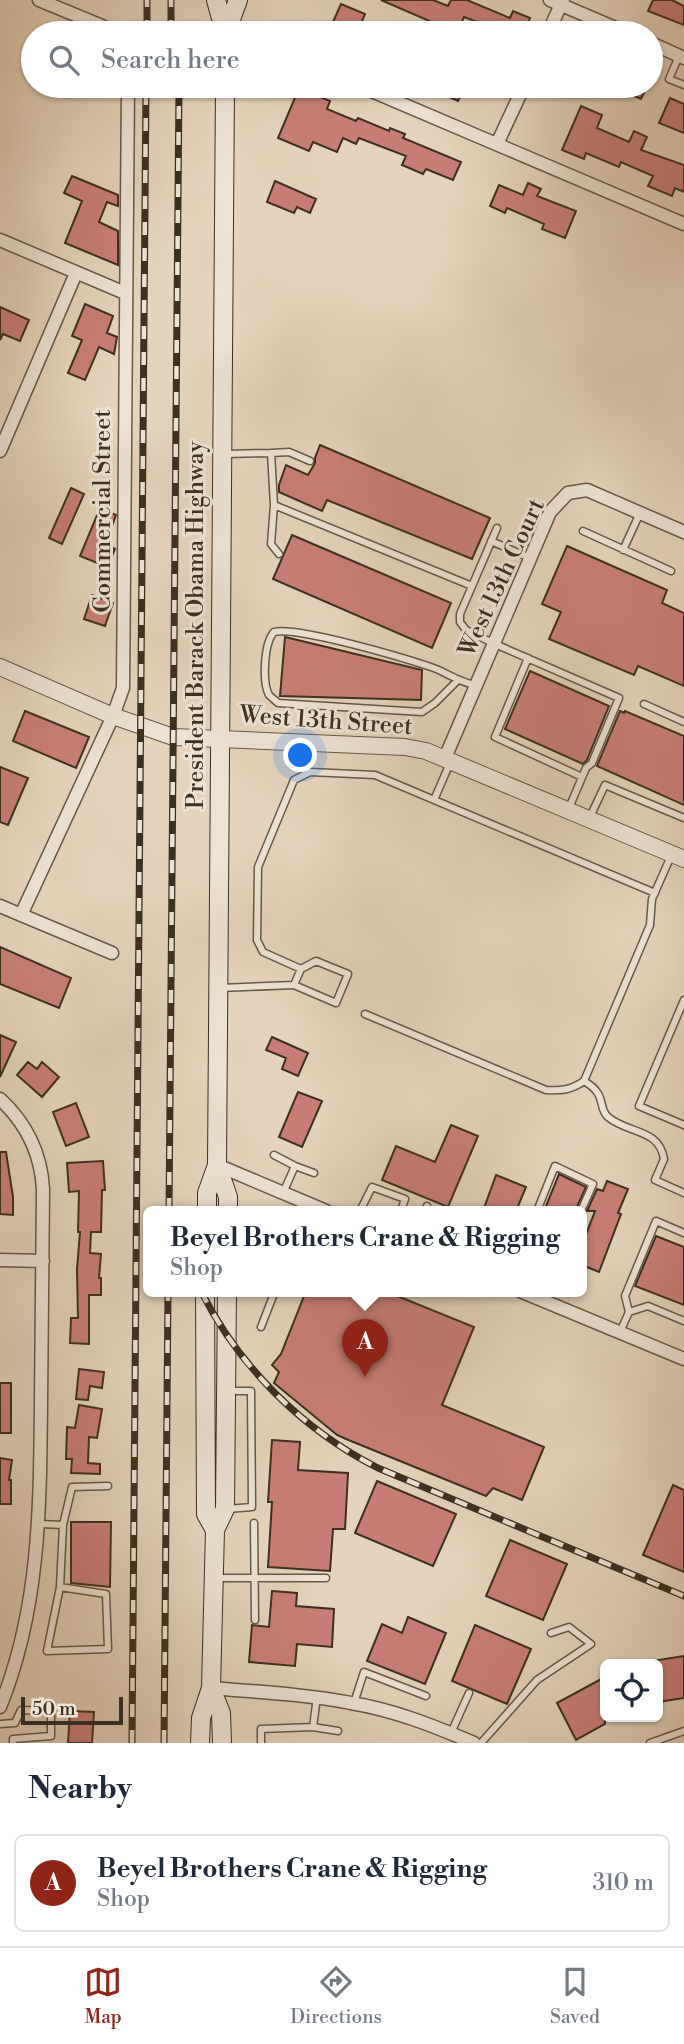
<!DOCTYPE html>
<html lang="en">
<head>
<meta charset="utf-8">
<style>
	:root { --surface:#fff; --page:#f2f2f3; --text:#1f2937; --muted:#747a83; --line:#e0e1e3; --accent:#8f2418 }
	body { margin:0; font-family:"Libre Bodoni",serif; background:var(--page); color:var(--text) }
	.controls { position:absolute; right:21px; bottom:21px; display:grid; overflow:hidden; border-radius:10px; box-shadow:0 2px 5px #0004 }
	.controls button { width:63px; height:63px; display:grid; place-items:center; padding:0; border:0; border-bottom:2px solid var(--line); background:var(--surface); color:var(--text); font:35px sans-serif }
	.scale { position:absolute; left:21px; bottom:18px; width:102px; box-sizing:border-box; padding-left:7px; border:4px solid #3d3020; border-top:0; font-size:19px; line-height:24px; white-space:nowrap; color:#3d3020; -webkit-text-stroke:5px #eee2d3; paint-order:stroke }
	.you { position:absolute; left:301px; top:756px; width:24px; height:24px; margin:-18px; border:5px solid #fff; border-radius:50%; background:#1a73e8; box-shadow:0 0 0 10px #1a73e833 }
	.badge { display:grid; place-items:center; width:46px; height:46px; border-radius:50%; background:var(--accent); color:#fff; font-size:23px; font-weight:700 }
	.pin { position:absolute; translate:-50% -58px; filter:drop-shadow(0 2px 4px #0008) }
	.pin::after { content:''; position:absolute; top:37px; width:24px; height:21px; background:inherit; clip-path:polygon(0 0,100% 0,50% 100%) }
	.popup { position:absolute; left:143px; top:1206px; width:444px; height:91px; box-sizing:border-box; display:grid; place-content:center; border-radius:10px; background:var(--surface); filter:drop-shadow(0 2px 5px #0005); font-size:23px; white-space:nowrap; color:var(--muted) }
	.popup b { font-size:26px; color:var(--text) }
	.popup::after { content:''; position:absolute; left:50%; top:100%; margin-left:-14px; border:14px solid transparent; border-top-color:var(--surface) }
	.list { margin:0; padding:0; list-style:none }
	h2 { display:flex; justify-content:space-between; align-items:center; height:91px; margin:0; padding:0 28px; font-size:30px }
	h2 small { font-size:23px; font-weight:400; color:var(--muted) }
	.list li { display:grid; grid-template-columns:46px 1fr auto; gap:21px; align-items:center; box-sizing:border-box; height:98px; margin:0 14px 14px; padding:0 14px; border:2px solid var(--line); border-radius:10px }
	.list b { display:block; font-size:26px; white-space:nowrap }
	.list p { margin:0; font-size:23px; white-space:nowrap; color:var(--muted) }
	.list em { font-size:23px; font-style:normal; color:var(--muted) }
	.icon { flex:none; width:38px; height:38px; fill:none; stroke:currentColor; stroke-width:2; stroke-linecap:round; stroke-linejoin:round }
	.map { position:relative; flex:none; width:684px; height:1743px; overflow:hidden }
	.search { position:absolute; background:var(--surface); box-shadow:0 2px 5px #0004; left:21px; right:21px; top:21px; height:77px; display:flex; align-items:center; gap:18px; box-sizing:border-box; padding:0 24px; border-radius:38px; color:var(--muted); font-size:26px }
	.sheet { height:203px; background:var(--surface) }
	nav { display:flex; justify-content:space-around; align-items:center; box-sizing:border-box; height:98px; border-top:2px solid var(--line); background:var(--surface); font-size:19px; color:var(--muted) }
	nav a { display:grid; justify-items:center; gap:4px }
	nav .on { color:var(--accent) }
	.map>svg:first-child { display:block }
	.building { fill:#c87e77; stroke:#3d3020; stroke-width:2 }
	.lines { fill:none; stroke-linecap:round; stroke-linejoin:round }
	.service-casing { stroke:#675947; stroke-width:9 }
	.minor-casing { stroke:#675947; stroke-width:15 }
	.tertiary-casing { stroke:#675947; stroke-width:18 }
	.secondary-casing { stroke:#3d3020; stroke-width:20 }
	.service { stroke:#eee2d3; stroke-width:6 }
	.minor { stroke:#eee2d3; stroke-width:12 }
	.tertiary { stroke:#eee2d3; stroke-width:16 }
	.secondary { stroke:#eee2d3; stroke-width:18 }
	.rail-casing { stroke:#3d3020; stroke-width:7 }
	.rail { stroke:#eee2d3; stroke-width:4.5; stroke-dasharray:13; stroke-linecap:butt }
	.labels { text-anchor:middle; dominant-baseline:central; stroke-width:6; stroke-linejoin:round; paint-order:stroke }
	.street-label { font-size:24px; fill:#3d3020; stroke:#eee2d3 }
</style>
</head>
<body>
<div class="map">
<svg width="684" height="1743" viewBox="0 0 684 1743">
	<rect width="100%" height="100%" fill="#e5d3bb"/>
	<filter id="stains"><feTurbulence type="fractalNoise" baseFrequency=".00286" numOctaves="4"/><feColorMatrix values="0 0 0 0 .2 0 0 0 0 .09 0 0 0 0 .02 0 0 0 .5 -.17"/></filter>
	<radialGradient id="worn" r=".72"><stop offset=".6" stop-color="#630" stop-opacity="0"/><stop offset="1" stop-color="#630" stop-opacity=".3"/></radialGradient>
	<!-- building -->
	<path class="building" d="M381 0H433L448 6 451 0H467L510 18 513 11 530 18 524 33H507L464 17 457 33Z
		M653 0H672L684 6V25L648 11Z
		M341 4 365 14 357 33H328Z
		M454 86H465L458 101 449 97Z
		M611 86H647L641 99Z
		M299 88 330 101 327 109 356 121 358 118 389 131 390 128 405 134 403 138 461 162 453 180 426 169 423 174 402 165 406 156 359 138 356 144 343 138 337 152 313 142 309 151 278 138Z
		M670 98 684 104V133L659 123Z
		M581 106 602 115 597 128 629 142 634 131 647 137 641 150 684 165V192L675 188 672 196 648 186 653 176 621 162 619 167 586 153 584 159 562 150Z
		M72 176 118 195V206L107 202 99 222 118 231V265L65 243 82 201 64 193Z
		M275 181 316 199 310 213 297 207 294 213 267 202Z
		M528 183 541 189 537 196 576 211 565 238 542 229 544 224 507 208 505 213 490 206 499 185 523 195Z
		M85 304 113 316 107 333 117 337 114 354 99 347 85 380 68 373 82 340 72 336Z
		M0 307 29 320 20 341 3 334 0 340Z
		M320 445 490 518 472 559 327 500 322 511 279 492V485L286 465 308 475 315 463V458Z
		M71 488 84 494 62 544 49 538Z
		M100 508 116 515 105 544 115 549 107 567 80 556Z
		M292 535 451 603 432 648 273 579Z
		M567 546 667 590 662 603 684 613V686L638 666 634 675 549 639 561 612 542 604Z
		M92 595 113 603 105 626 84 619Z
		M285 637 422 670 421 700 280 696Z
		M530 671 609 706 587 760 583 764 505 729Z
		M25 711 89 737 76 768 13 741Z
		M620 711 624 713 625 711 684 736V805L597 766Z
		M0 767 28 778 8 825 0 822Z
		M0 947 71 978 59 1008 0 984Z
		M0 1035 16 1042 0 1077Z
		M272 1037 308 1053 298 1076 282 1069 286 1058 266 1050Z
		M28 1062 37 1069 42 1062 59 1077 42 1097 17 1075Z
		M298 1092 322 1101 302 1147 279 1137Z
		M76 1103 89 1137 66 1146 53 1112Z
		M451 1125 478 1136 448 1207 382 1180 396 1146 435 1162Z
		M0 1152H6L13 1197V1215L0 1214Z
		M103 1161 105 1190H102L101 1232H91L90 1253 101 1254 99 1278H101V1295H89V1344L70 1343 71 1318H78L77 1269 80 1232H78L79 1191 69 1192 67 1163Z
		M559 1174 586 1187 575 1211H544Z
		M496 1175 526 1187 516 1211H483Z
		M607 1181 628 1189 618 1213 621 1214 599 1272 582 1265V1245L595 1211H587L597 1189 603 1191Z
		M656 1236 684 1247V1305L635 1286Z
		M306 1291H385L474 1327 442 1405 544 1447 522 1500 493 1488 486 1496 346 1439 337 1435 274 1383 279 1372 272 1365 281 1354Z
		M79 1369 104 1372 102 1388 90 1386 88 1400 76 1399Z
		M0 1383H11V1433H0Z
		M79 1405 102 1409 97 1438 89 1437 88 1463 100 1464V1474L71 1473 72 1459H66L67 1427 75 1428Z
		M272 1440 300 1442 298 1470 348 1473 345 1529H333L330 1571 268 1567 272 1502H268Z
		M0 1458 12 1460 9 1480H11V1504H0Z
		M377 1481 456 1514 433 1566 355 1533Z
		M673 1485 684 1490V1572L643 1555Z
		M71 1522H111L110 1587 71 1583Z
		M510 1540 567 1564 543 1620 486 1596Z
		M272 1591 297 1593 296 1606 334 1609 332 1647 297 1644 295 1666 249 1662 252 1625 269 1627Z
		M408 1617 446 1633 425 1684 367 1661 382 1624 402 1633Z
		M475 1625 531 1649 507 1704 452 1681Z
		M684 1656V1698L658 1702V1660Z
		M605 1677V1724L576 1740 557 1703Z
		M70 1711 94 1712 92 1743H68Z"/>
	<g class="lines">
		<defs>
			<path id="service" d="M590 33 596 20
				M679 56 669 79 684 85
				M271 453 289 452 310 461
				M224 454 271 453 274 505 472 586
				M274 505 271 544 279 554
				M497 528 460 614V622L466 630 495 644 619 698 592 763 586 768 569 808
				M583 531 671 571
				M491 541 530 558
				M623 550 640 513
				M528 658 495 737 582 777
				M457 681 435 703 422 712 278 703C276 701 271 697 269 695 262 682 264 643 274 632 297 626 404 658 431 667 448 673 456 681 475 685
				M644 704 684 722
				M434 800 450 763
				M590 817 605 785 684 818
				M301 969 263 952 257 940 258 867 294 780 310 772 375 775 655 893
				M220 988 294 985 301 969 316 961 348 974 336 1003 294 985
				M684 1000 639 1106 684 1125
				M365 1014 546 1090C561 1091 571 1090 584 1081L650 925 652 899 671 856
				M584 1081C608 1095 597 1107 608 1117 628 1134 659 1128 664 1159L655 1180 684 1193
				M274 1155 295 1166
				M283 1193 295 1166 314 1173
				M360 1211 372 1187 405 1199 401 1211
				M425 1211 427 1206
				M537 1211 555 1166 593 1184 581 1211
				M629 1312 625 1296 656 1221 684 1233
				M261 1327 275 1291
				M620 1332 629 1312 648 1306 684 1321
				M227 1509 252 1507 251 1391H228
				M254 1523 255 1620
				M40 1524 63 1525 72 1487 108 1486
				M216 1578H326
				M60 1587 106 1594 108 1649 47 1651 60 1587 63 1525
				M354 1703 364 1672 426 1696
				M0 1724 15 1723 21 1710 51 1711V1736L13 1739V1743
				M313 1727 338 1731
				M451 1733 469 1693
				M261 1743V1729L313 1727 317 1697
				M481 1743 537 1680 591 1644 569 1627 551 1633
				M650 1743 684 1731"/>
			<path id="minor" d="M39 0 102 26 111 33
				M550 0 627 33
				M548 33 563 0
				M651 43 684 58
				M360 86 684 224
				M497 144 524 86
				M0 240 125 293
				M0 451 76 273
				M445 758 550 512 568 493 587 490 684 532
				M0 906 112 953
				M21 915 113 716 123 688 128 86
				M0 1099C26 1123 41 1153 43 1189 43 1260 42 1331 41 1402 40 1507 40 1609 0 1707
				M217 1165 326 1211
				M0 1260 43 1261
				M520 1291 684 1359
				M211 1688C258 1692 304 1694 351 1703 394 1710 434 1726 474 1743"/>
			<path id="tertiary" d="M0 667 113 716 173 737 405 747 426 751 684 859"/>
			<path id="secondary" d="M216 0 225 33
				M226 33 238 0
				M217 1165 228 1197V1211
				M207 1211V1193L217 1165 225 86
				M205 1291 206 1514 215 1530
				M211 1688 221 1713 222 1743
				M200 1743 201 1718 211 1688 215 1530 225 1509 227 1291"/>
		</defs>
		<!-- service casing -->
		<use href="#service" class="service-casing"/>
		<!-- minor casing -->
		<use href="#minor" class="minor-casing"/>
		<!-- tertiary casing -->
		<use href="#tertiary" class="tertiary-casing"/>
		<!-- secondary casing -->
		<use href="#secondary" class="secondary-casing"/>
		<!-- service -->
		<use href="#service" class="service"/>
		<!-- minor -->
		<use href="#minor" class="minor"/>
		<!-- tertiary -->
		<use href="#tertiary" class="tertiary"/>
		<!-- secondary -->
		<use href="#secondary" class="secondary"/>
		<defs>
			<path id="rail" d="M147 33V0
				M171 33V0
				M169 1211 179 86
				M201 1291C239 1367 303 1430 378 1468L684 1596
				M132 1743 146 86
				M164 1743 168 1291"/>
		</defs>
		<!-- rail casing -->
		<use href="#rail" class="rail-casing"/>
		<!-- rail -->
		<use href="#rail" class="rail"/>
	</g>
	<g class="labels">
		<!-- street labels -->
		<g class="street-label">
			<text transform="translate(103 511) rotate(-90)">Commercial Street</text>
			<text transform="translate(502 578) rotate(-65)">West 13th Court</text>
			<text transform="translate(196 625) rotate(-90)">President Barack Obama Highway</text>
			<text transform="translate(326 721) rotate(4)">West 13th Street</text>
		</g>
	</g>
	<rect width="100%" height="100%" filter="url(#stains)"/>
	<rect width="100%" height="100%" fill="url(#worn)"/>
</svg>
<div class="controls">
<button><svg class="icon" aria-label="locate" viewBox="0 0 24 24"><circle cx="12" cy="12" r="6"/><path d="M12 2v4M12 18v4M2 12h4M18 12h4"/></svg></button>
</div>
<div class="scale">50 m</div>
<div class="you"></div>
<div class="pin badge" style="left:365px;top:1377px">A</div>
<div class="popup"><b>Beyel Brothers Crane &amp; Rigging</b>Shop</div>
<div class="search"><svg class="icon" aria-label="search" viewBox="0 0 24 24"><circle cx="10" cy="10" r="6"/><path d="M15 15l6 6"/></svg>Search here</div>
</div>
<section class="sheet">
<h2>Nearby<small></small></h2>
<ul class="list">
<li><span class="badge">A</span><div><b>Beyel Brothers Crane &amp; Rigging</b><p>Shop</p></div><em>310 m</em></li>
</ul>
</section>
<nav>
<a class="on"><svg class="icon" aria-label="map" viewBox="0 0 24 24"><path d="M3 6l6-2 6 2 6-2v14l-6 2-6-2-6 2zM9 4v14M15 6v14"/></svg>Map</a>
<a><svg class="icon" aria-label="directions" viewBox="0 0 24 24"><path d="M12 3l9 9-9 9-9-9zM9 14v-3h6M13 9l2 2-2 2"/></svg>Directions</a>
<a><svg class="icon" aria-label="saved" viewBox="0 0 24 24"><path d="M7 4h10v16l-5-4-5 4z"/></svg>Saved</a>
</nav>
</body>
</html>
